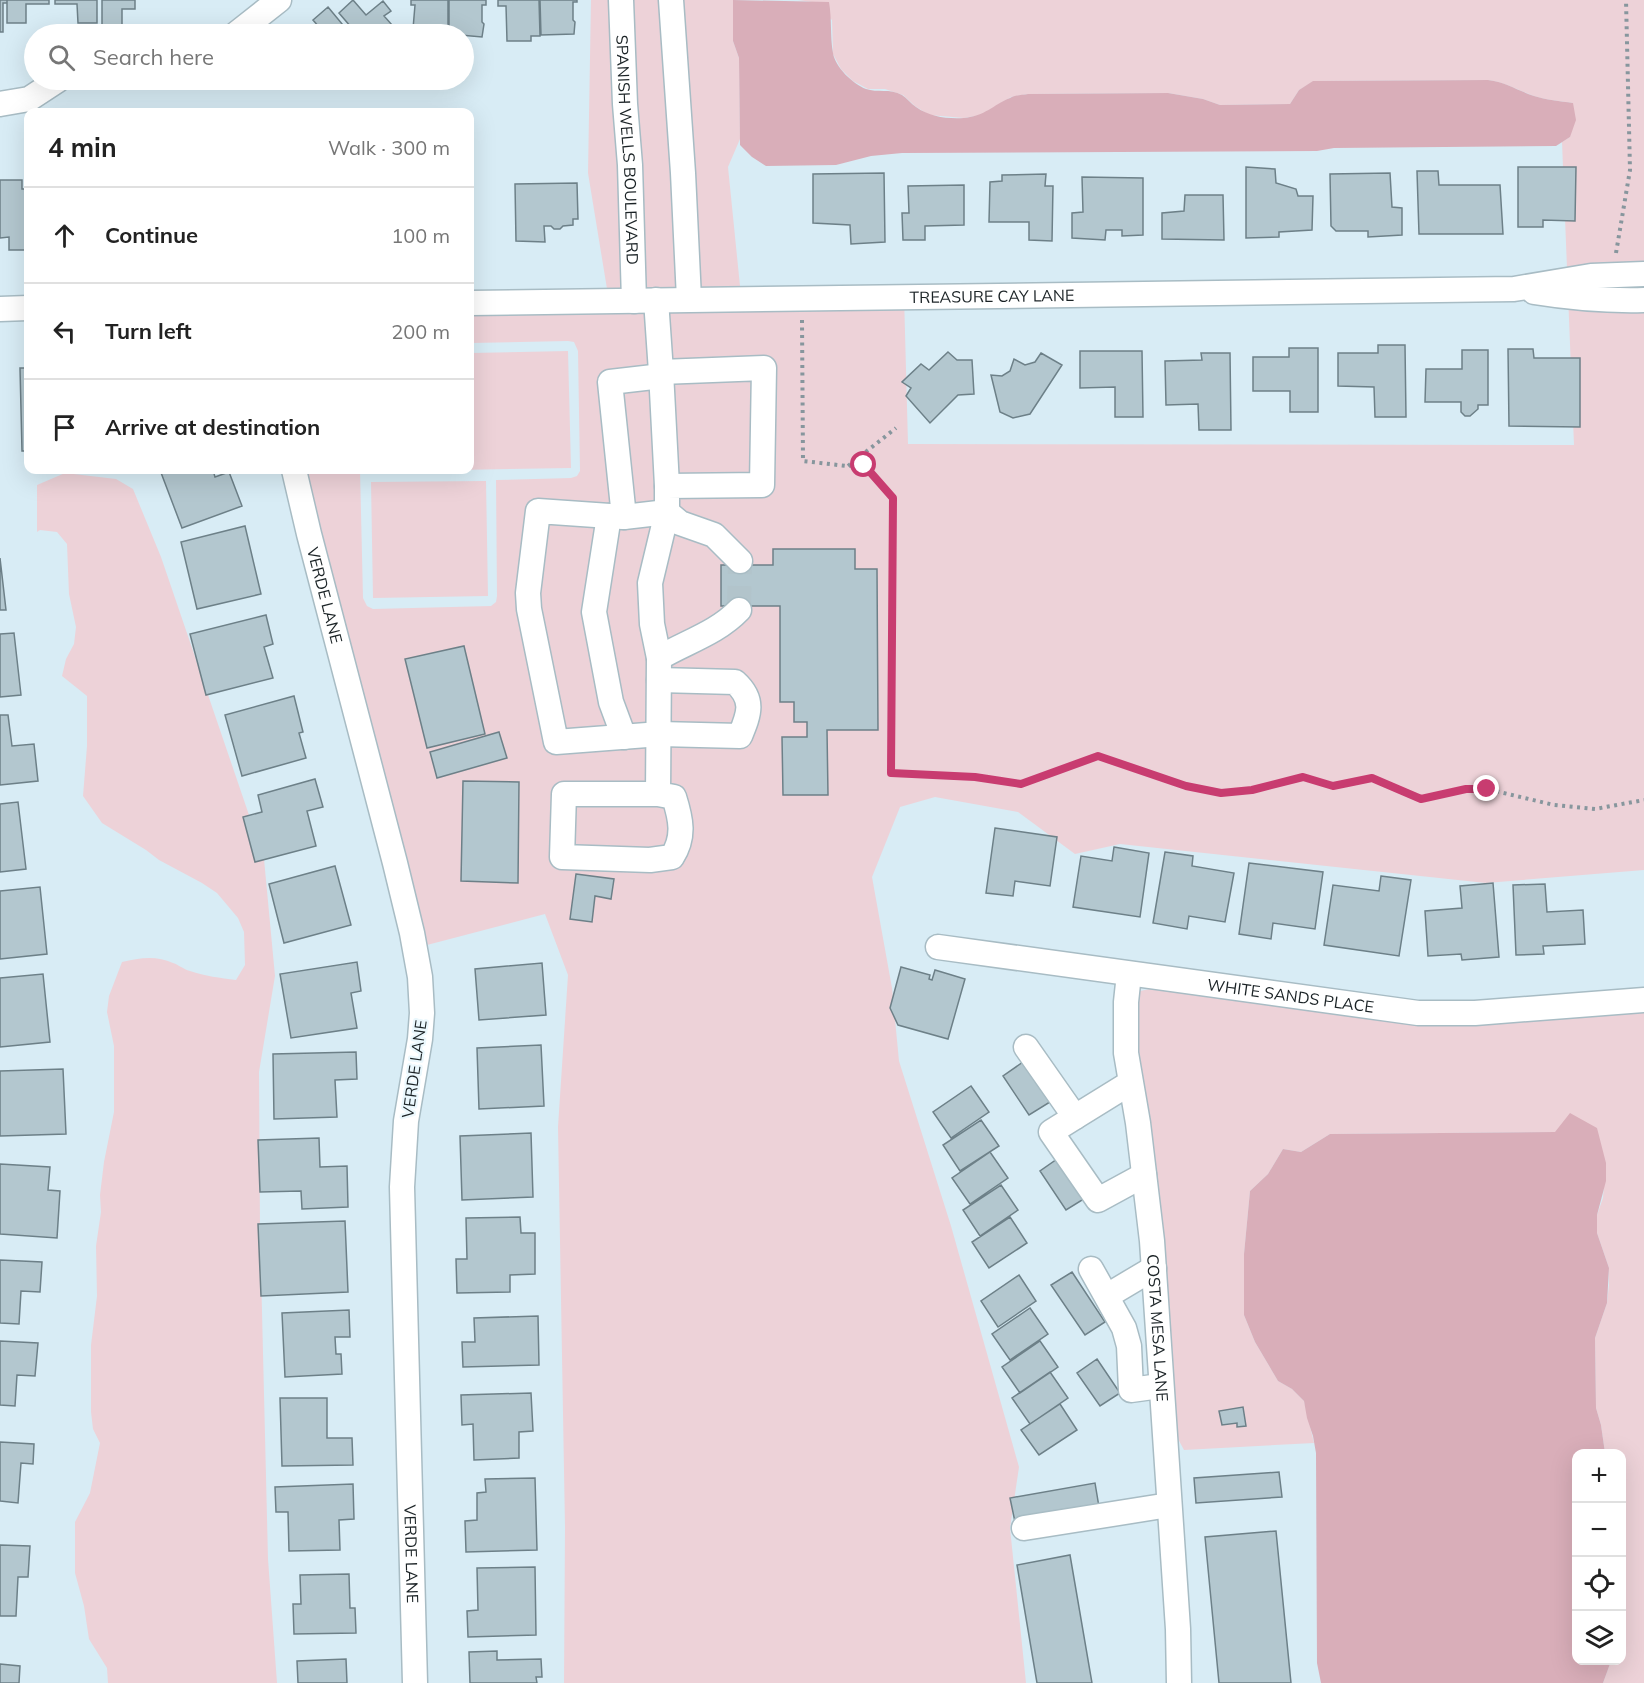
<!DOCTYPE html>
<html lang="en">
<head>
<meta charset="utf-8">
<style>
	:root { --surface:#fff; --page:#f2f2f2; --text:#222; --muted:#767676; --line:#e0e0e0 }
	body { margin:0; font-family:Mulish,sans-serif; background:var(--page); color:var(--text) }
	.controls { position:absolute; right:18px; bottom:18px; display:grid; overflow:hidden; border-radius:12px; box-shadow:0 6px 24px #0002 }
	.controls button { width:54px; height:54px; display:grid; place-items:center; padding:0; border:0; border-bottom:2px solid var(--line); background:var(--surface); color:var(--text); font:30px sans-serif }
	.stop { position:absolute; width:18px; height:18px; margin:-14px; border:4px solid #c83c70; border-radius:50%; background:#fff }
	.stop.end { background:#c83c70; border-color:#fff; box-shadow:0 2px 6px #0008 }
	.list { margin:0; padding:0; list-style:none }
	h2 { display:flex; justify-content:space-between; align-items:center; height:78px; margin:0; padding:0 24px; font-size:26px }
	h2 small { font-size:20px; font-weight:400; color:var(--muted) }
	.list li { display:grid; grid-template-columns:39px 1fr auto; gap:18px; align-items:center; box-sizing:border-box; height:96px; padding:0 24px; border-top:2px solid var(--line) }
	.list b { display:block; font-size:22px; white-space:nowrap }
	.list em { font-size:20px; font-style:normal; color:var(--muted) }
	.icon { flex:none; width:33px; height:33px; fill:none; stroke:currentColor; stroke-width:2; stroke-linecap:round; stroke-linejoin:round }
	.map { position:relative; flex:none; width:1644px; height:1683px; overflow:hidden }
	.search { position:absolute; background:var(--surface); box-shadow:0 6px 24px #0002; left:24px; top:24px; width:450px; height:66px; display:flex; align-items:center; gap:15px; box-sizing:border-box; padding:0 21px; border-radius:33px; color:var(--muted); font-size:22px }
	.panel { position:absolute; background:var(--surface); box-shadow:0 6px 24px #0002; left:24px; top:108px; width:450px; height:366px; border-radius:12px }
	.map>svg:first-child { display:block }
	.green { fill:#edd2d8 }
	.water { fill:#d9aeb9 }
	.building { fill:#b3c7cf; stroke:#6d8088; stroke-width:1.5 }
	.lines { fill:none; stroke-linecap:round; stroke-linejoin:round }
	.minor-tunnel { stroke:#b2c4cb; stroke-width:24; stroke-dasharray:24 12; stroke-linecap:butt }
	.minor-casing { stroke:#a8bcc4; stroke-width:27 }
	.path { stroke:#87969d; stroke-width:4; stroke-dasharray:3 4.5; stroke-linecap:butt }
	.minor { stroke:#fff; stroke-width:24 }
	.route { stroke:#c83c70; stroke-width:8 }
	.labels { text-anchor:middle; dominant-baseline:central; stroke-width:4.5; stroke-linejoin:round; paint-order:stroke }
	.street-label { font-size:16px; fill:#1a2225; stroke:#ebf8fd }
</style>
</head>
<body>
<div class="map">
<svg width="1644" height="1683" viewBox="0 0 1644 1683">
	<rect width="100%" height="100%" fill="#d8ecf5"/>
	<!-- green -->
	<path class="green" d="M591 0H733V41L739 58 740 139 728 167 741 296 904 295 908 444 1574 445 1562 142 1570 137 1573 103C1560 101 1546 100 1534 96 1517 90 1507 83 1488 80L1314 81 1299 90 1290 104 1220 105 1203 99 1168 93 1028 94 1011 97 981 115 964 118 929 115 915 106 903 95 885 89H868L853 81 841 69 833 54 832 20 812 2 798 0H1644V870L1486 883 1120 844 1075 854 1018 812 935 797 900 807 872 877 892 988 899 1061 951 1226 1019 1467 1010 1528 1026 1683H564L565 1527 558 1127 568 975 545 914 427 945 334 584 306 470H360L363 598 367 606 373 609 491 606 496 602 497 596 496 480 571 478 577 476 580 471 578 351 574 342 568 341 470 343V305L609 301 588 173Z
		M568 351 571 468 456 470H470V353Z
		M65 473 116 479 133 489 161 557 264 859 275 976 259 1072 260 1229 268 1559 277 1683H108L107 1668 89 1639 84 1606 75 1573V1522L90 1493 100 1443 93 1429 91 1412V1345L97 1296 96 1246 101 1212 100 1195 104 1162 114 1112V1046L107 1012 109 996 122 962C139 958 156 955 173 963 179 965 183 969 190 971 205 976 220 978 236 980L245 965 244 932 238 918 217 893 202 883 159 860 146 850 102 823 83 796 87 746V696L62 676 66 659 74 644 76 627 69 594 67 544 57 532 40 530 37 532V485Z
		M486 481 488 596 373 598 371 482Z
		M1165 986 1343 1005 1644 1003V1683H1603L1611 1661 1622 1660V1454L1605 1453 1601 1425 1596 1408 1595 1338 1607 1303 1609 1285V1268L1597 1233V1215L1603 1198 1606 1163 1555 1132 1330 1134 1301 1152 1283 1149 1268 1174 1250 1191 1244 1254V1315L1255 1342 1278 1381 1292 1389 1304 1401 1314 1443 1184 1450 1177 1437 1157 1193 1130 993Z"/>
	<!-- water -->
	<path class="water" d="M733 0 829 2C832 19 830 37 833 53 835 67 853 84 866 89 877 93 890 88 902 95 907 98 911 104 916 107 930 117 947 119 964 118 985 116 993 105 1010 98 1015 95 1022 95 1028 94L1168 93 1203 99 1220 105 1290 104 1299 90 1313 81 1488 80C1508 83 1516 90 1534 96 1546 100 1560 101 1573 103L1576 120 1570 137 1556 146 1334 148 1317 151 902 153 871 156 836 165 766 166 752 157 740 145 739 58 733 41Z
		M1570 1113 1597 1128 1606 1163V1181L1597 1215V1233L1609 1268 1607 1303 1595 1338 1596 1408 1601 1425 1605 1453 1576 1454V1660L1611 1661 1603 1683H1321L1317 1663 1316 1453 1313 1436 1307 1418 1304 1401 1292 1389 1278 1381 1255 1342 1244 1315V1254L1250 1191 1268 1174 1283 1149 1301 1152 1330 1134 1555 1132Z"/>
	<!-- building -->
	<path class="building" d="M0 0H7V3H3V32H0Z
		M7 0H49V4H26V23H7Z
		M55 0H97V23H78L77 4H55Z
		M102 0H135V9H122V29H102Z
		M353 0 366 15 383 1 391 11 384 16 400 34H357L339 13Z
		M411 0H448V34H415L413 29 415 5H411Z
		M449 0H486V5H482V22L484 24 482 37 449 34Z
		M498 0H539L540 36H531V41H507L506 6H498Z
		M540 0H577V2H573V20L575 22 574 34 541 35Z
		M328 7 347 30 350 27 356 34H325L313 20Z
		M1246 167 1275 169 1276 183 1296 189 1298 196H1313L1312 230 1279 232V237L1246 238Z
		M1518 167H1576L1575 221 1543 220V227H1518Z
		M1417 171H1438L1439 185H1500L1503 234H1419Z
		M884 173 885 242 851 244 850 225 813 223V174Z
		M1390 173 1392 207 1402 208V235L1368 237V231H1336L1331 226 1330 174Z
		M1046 174 1045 186H1053L1052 241 1029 240V222H989L990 182 1002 181V175Z
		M1082 177 1143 178V235L1122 236V230H1106L1105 240 1072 238V213L1083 212Z
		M0 180H22V189H28V250H9V237L0 238Z
		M577 183 578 219H573V225L563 226 560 229H554L551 226H544L545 242 516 241 515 184Z
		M964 185V225L925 226V240H903L902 213H909L908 186Z
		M1185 195H1223L1224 240 1162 239V213L1184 211Z
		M1378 345H1405L1406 417H1375L1374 387 1338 386V353H1378Z
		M1289 348H1318V412H1290V391H1253V357H1289Z
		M1508 349H1533L1534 358H1580V427L1509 426Z
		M1462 350H1488V405H1478V409L1470 416H1465L1461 412V402H1425L1426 369H1462Z
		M1080 351H1142L1143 417H1115V387L1080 388Z
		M948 352 957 360H972L974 394 958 395 930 423 906 396 911 388 902 382 921 364 929 370Z
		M1041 353 1062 365 1030 414 1013 418 1000 412 991 375 1002 376 1010 371 1014 359 1025 365 1035 362Z
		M1201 353H1230L1231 430H1199L1198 404 1166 405 1165 361 1202 360Z
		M20 368H28V451H22Z
		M160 470H213L215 477 229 472 242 506 182 528Z
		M245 526 261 594 197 609 181 542Z
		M773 549H855V569H877L878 730H827L828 795H783L782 737H807V722H794V702H780V606H721V565H773Z
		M0 558 6 610H0Z
		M266 615 273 644 264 647 273 678 206 695 190 634Z
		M14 633 21 695 0 697V634Z
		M464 646 485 734 427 748 405 659Z
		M294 696 303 732 299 733 306 758 242 776 225 715Z
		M0 715H8L12 746 34 744 38 781 0 785Z
		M499 732 507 758 437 778 430 752Z
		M315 779 323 807 307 811 316 846 255 862 243 817 262 812 258 795Z
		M463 781 519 782 518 883 461 881Z
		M18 802 26 869 0 872V804Z
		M995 828 1057 837 1050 886 1015 881 1013 896 986 893Z
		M1114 847 1149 853 1140 917 1073 907 1081 856 1112 861Z
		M1165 852 1193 856 1192 866 1234 873 1225 922 1189 916 1187 929 1153 923Z
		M1249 863 1323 872 1315 929 1273 923 1271 939 1239 934Z
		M335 866 351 925 284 943 269 884Z
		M576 874 614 879 611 899 595 896 592 922 570 919Z
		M1381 876 1411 880 1399 956 1324 945 1333 885 1379 891Z
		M1493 883 1499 957 1462 960 1461 954 1428 956 1425 911 1462 908 1460 886Z
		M1545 884 1547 912 1583 910 1585 944 1543 946 1544 954 1516 955 1513 885Z
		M40 887 47 954 0 959V891Z
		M357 962 361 991 351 993 357 1028 291 1038 280 974Z
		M542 963 546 1015 479 1020 475 969Z
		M901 967 930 975 929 979 932 980 935 970 965 979 948 1039 898 1025 890 1008Z
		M43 974 50 1042 0 1047V978Z
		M541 1045 544 1106 479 1109 477 1048Z
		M356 1052 357 1079 335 1080 337 1117 274 1119 273 1054Z
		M1023 1062 1050 1102 1029 1115 1003 1076Z
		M63 1069 66 1134 0 1136V1071Z
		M971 1086 989 1112 951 1138 933 1112Z
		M981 1120 999 1146 960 1171 943 1145Z
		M531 1133 533 1197 462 1200 460 1136Z
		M319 1138 320 1167 347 1166 348 1207 302 1209 301 1191 260 1192 258 1140Z
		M990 1152 1008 1178 970 1204 952 1178Z
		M1060 1157 1087 1197 1066 1210 1040 1171Z
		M0 1164 50 1167 48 1190 60 1191 57 1238 0 1234Z
		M1001 1185 1018 1210 980 1236 963 1210Z
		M520 1217 521 1233H535V1274L510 1275V1292L457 1293 456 1259H467L466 1218Z
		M1010 1217 1027 1243 989 1268 972 1242Z
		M345 1221 348 1292 261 1296 258 1224Z
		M0 1260 42 1262 40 1292 21 1291 19 1324 0 1323Z
		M1072 1272 1105 1322 1085 1335 1051 1285Z
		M1019 1275 1036 1301 998 1327 981 1301Z
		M1030 1308 1048 1334 1010 1360 992 1334Z
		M349 1310 350 1337H335L336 1354H341L342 1374 285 1377 282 1313Z
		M538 1316 539 1365 463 1367 462 1342H475L474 1318Z
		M0 1341 38 1343 35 1376 17 1375 15 1406 0 1405Z
		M1040 1341 1058 1367 1020 1393 1002 1367Z
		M1097 1359 1120 1393 1100 1406 1077 1373Z
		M1050 1372 1068 1398 1030 1424 1012 1398Z
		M531 1393 533 1431 519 1432V1458L474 1460 473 1424 462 1425 461 1395Z
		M280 1398H327V1438H352L353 1465 282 1466Z
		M1060 1404 1077 1430 1039 1455 1021 1430Z
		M1243 1407 1246 1426 1237 1427V1423L1222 1425 1219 1411Z
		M0 1442 34 1444 33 1464 21 1463 18 1503 0 1501Z
		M1279 1472 1282 1497 1196 1503 1194 1478Z
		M535 1478 537 1550 466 1552 465 1521 477 1520V1493L486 1492 485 1479Z
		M1095 1483 1099 1507 1015 1522 1010 1498Z
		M353 1484 354 1519 339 1520 340 1550 289 1551 288 1512H276L275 1487Z
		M1276 1531 1291 1683H1219L1205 1537Z
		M0 1545 30 1546 28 1577H18L16 1616H0Z
		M1070 1555 1092 1683H1037L1017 1565Z
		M535 1567 536 1635 468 1637 467 1611 478 1610 477 1568Z
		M349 1574 350 1608H355L356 1633 294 1634 293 1604H301L300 1575Z
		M497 1651V1660L541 1659 542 1677H536L537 1683H470L469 1652Z
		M346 1659 347 1683H298L297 1661Z
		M0 1664 20 1666 19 1683H0Z"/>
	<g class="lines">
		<!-- minor-tunnel -->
		<path class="minor-tunnel" d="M739 610 740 561"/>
		<defs>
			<g id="minor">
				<path id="s1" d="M621 0 625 104 630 165 634 301"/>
				<path d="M671 0 683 173 689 299"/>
				<path d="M236 34 279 0"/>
				<path d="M0 104 29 99 58 80"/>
				<path d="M1534 292C1571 298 1606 301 1644 300"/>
				<path d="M656 300 661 372 764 368 762 485 667 486V512L680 523 714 535 740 561"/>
				<path id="s2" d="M470 303 1514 289 1591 276 1644 274"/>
				<path d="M0 309 28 308"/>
				<path d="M661 372 667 486"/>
				<path id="s3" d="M294 470 309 534 395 863 412 933 420 977 422 1013 420 1039 406 1121 402 1187 415 1683"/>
				<path d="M609 516 594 612 611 702 624 737"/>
				<path d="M624 517 667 512 650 583 652 624 659 658"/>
				<path d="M659 680 735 682C755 700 749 714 740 736L660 734 556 742 529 609 528 593 538 511 624 517 610 382 662 376"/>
				<path d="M658 794H564L562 857 650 860 672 857C685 837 681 819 674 797L658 794 659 658C686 642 717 633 739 610"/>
				<path id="s4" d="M938 947 1418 1013H1475L1644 1000"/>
				<path id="s5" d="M1129 974 1126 1002V1053L1138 1123 1152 1241 1178 1629 1179 1683"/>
				<path d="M1026 1047 1075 1117 1051 1132 1098 1200 1144 1175"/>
				<path d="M1075 1117 1130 1083"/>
				<path d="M1091 1269 1124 1328 1129 1346 1131 1390 1160 1386"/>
				<path d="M1107 1296 1154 1268"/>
				<path d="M1024 1528 1169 1505"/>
			</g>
		</defs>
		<!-- minor casing -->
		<use href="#minor" class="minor-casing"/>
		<!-- path -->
		<path class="path" d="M1616 253 1630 170 1626 0
			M802 320 803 461 847 466 864 465 893 498 891 773 975 777 1021 784 1098 756 1186 786 1221 793 1252 791 1303 777 1333 786 1372 778 1421 799 1466 789H1487L1554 805 1595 809 1644 800
			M848 466 896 428"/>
		<!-- minor -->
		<use href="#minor" class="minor"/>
	</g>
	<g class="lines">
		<!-- route -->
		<path class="route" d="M864 465 893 498 891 773 975 777 1021 784 1098 756 1186 786 1221 793 1252 790 1303 777 1333 786 1372 778 1421 799 1466 789H1487"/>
	</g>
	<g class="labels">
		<!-- street labels -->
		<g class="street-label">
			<text stroke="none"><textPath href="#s1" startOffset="150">SPANISH WELLS BOULEVARD</textPath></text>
			<text stroke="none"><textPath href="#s2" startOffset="522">TREASURE CAY LANE</textPath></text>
			<text stroke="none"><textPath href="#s3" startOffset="129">VERDE LANE</textPath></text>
			<text stroke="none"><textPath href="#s4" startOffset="356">WHITE SANDS PLACE</textPath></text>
			<text transform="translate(414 1069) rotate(-82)">VERDE LANE</text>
			<text stroke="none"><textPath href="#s5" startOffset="356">COSTA MESA LANE</textPath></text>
			<text stroke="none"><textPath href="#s3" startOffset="1101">VERDE LANE</textPath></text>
		</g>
	</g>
</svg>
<div class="controls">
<button>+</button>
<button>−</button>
<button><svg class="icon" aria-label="locate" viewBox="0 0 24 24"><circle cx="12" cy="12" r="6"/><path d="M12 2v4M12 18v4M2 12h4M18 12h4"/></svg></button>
<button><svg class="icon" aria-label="layers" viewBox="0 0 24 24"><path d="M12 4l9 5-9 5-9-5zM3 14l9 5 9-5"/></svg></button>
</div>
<div class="stop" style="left:864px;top:465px"></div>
<div class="stop end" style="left:1487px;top:789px"></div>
<div class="search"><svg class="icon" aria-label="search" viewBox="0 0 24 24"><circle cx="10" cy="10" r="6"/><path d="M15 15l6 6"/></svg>Search here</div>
<section class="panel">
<h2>4 min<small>Walk · 300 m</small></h2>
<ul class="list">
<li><svg class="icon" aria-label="ahead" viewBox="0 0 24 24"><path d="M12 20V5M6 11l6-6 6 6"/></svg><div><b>Continue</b></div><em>100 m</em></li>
<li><svg class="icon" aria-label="left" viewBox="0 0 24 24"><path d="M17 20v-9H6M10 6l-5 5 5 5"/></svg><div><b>Turn left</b></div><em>200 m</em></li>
<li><svg class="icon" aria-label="arrive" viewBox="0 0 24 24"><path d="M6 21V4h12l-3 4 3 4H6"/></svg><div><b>Arrive at destination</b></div></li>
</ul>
</section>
</div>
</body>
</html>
